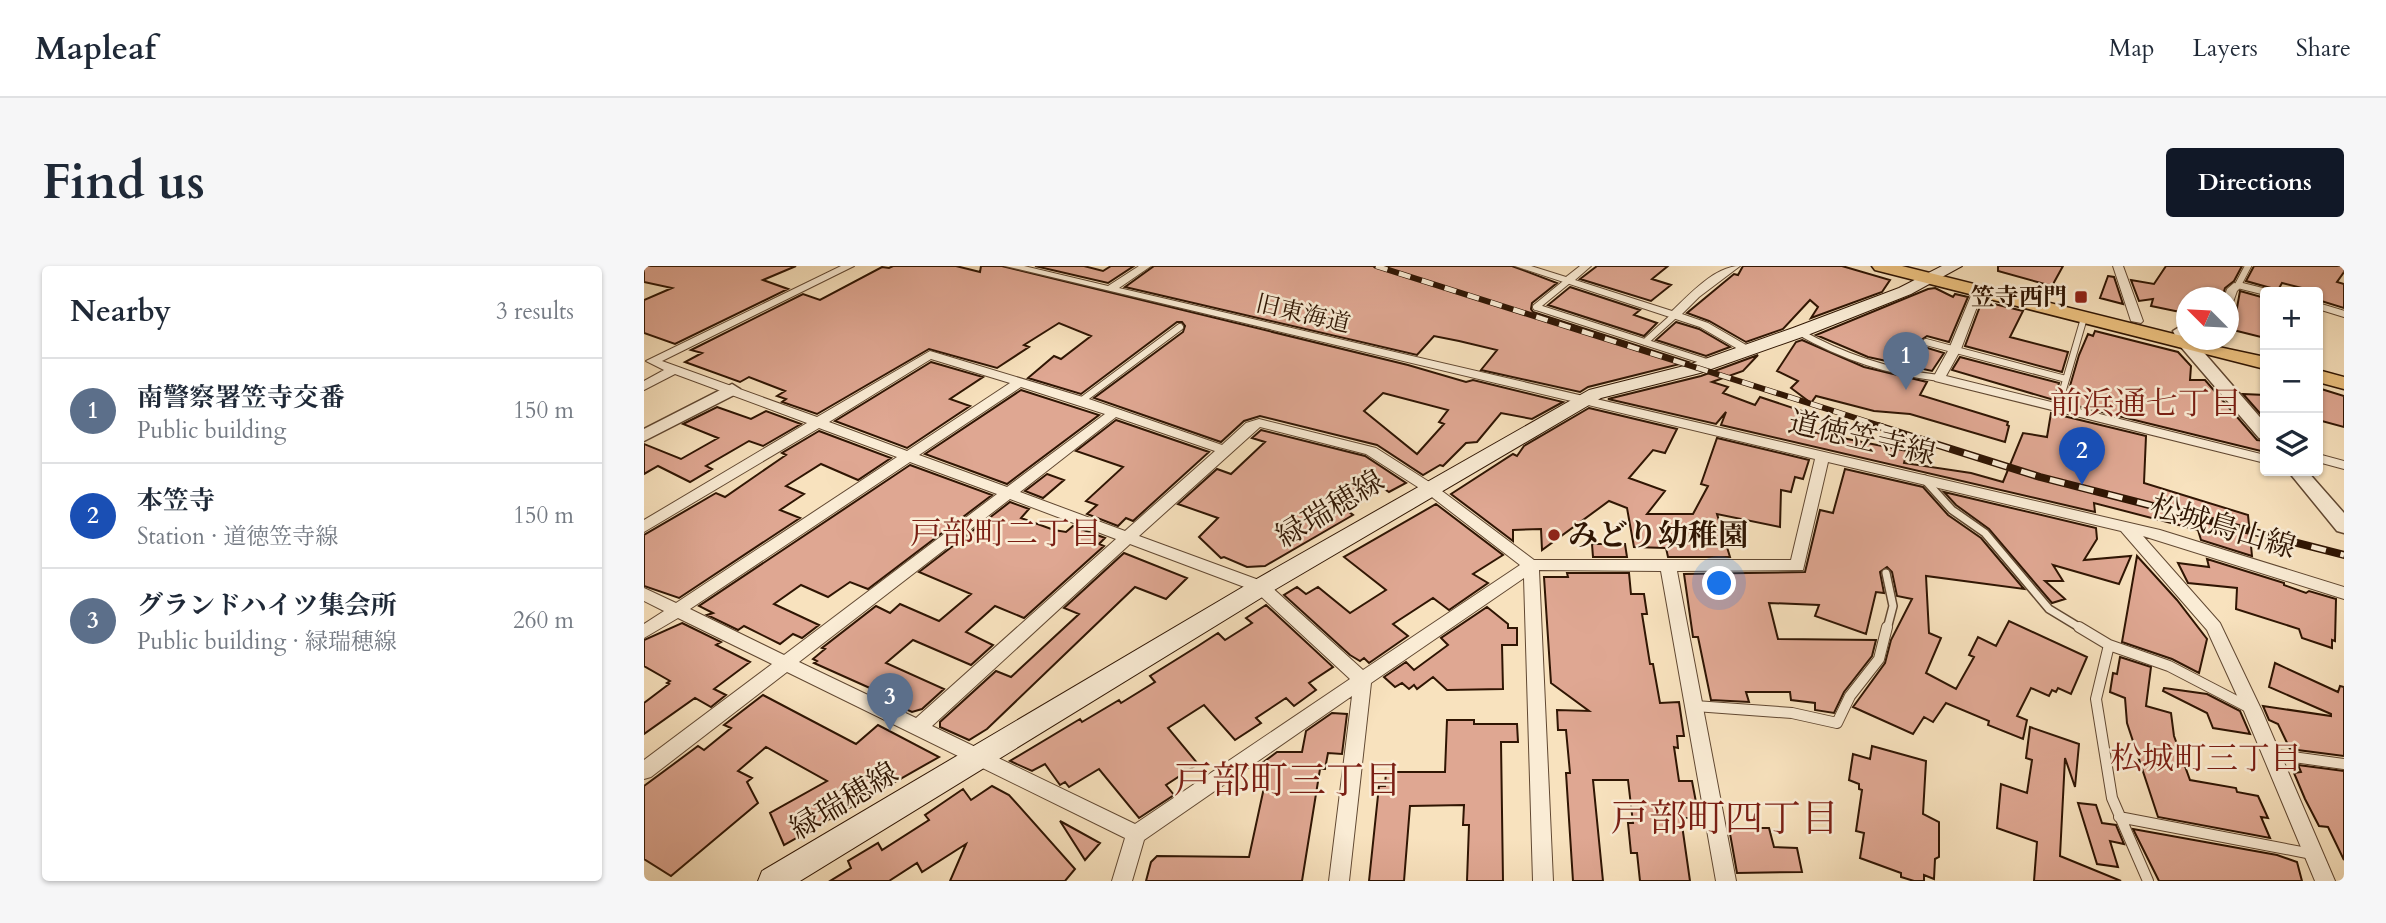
<!DOCTYPE html>
<html lang="en">
<head>
<meta charset="utf-8">
<style>
	:root { --surface:#fff; --page:#f6f6f7; --text:#1f2937; --muted:#747a83; --line:#e0e1e3; --accent:#111827 }
	body { margin:0; font-family:Cardo,"Noto Serif JP",serif; background:var(--page); color:var(--text) }
	.controls { position:absolute; right:21px; top:21px; display:grid; overflow:hidden; border-radius:7px; box-shadow:0 2px 5px #0004 }
	.controls button { width:63px; height:63px; display:grid; place-items:center; padding:0; border:0; border-bottom:2px solid var(--line); background:var(--surface); color:var(--text); font:35px sans-serif }
	.compass { position:absolute; left:1532px; top:21px; width:63px; height:63px; border-radius:50%; background:var(--surface); box-shadow:0 2px 5px #0004; rotate:294deg }
	.you { position:absolute; left:1076px; top:318px; width:24px; height:24px; margin:-18px; border:5px solid #fff; border-radius:50%; background:#1a73e8; box-shadow:0 0 0 10px #1a73e833 }
	.badge { display:grid; place-items:center; width:46px; height:46px; border-radius:50%; background:var(--accent); color:#fff; font-size:23px; font-weight:700 }
	.pin { position:absolute; translate:-50% -58px; filter:drop-shadow(0 2px 4px #0008) }
	.pin::after { content:''; position:absolute; top:37px; width:24px; height:21px; background:inherit; clip-path:polygon(0 0,100% 0,50% 100%) }
	.list { margin:0; padding:0; list-style:none }
	h2 { display:flex; justify-content:space-between; align-items:center; height:91px; margin:0; padding:0 28px; font-size:30px }
	h2 small { font-size:23px; font-weight:400; color:var(--muted) }
	.list li { display:grid; grid-template-columns:46px 1fr auto; gap:21px; align-items:center; box-sizing:border-box; height:105px; padding:0 28px; border-top:2px solid var(--line) }
	.list b { display:block; font-size:26px; white-space:nowrap }
	.list p { margin:0; font-size:23px; white-space:nowrap; color:var(--muted) }
	.list em { font-size:23px; font-style:normal; color:var(--muted) }
	.icon { flex:none; width:38px; height:38px; fill:none; stroke:currentColor; stroke-width:2; stroke-linecap:round; stroke-linejoin:round }
	.map { position:relative; flex:none; width:1700px; height:615px; overflow:hidden; border-radius:7px }
	header { display:flex; align-items:center; gap:42px; box-sizing:border-box; height:98px; padding:0 35px; background:var(--surface); border-bottom:2px solid var(--line) }
	header strong { font-size:33px }
	nav { display:flex; gap:38px; margin-inline-start:auto; font-size:24px }
	.intro { display:flex; align-items:center; justify-content:space-between; box-sizing:border-box; height:168px; padding:0 42px }
	h1 { margin:0; font-size:49px }
	.button { padding:18px 32px; border-radius:7px; background:var(--accent); color:#fff; font-size:24px; font-weight:700 }
	main { display:flex; gap:42px; padding:0 42px }
	aside { flex:1; background:var(--surface); border-radius:7px; box-shadow:0 2px 5px #0004 }
	.map>svg:first-child { display:block }
	.building { fill:#dfa792; stroke:#2f1503; stroke-width:2; fill-rule:evenodd }
	.lines { fill:none; stroke-linecap:round; stroke-linejoin:round }
	.service-far2-casing { stroke:#614832; stroke-width:8 }
	.service-far1-casing { stroke:#614832; stroke-width:10 }
	.service-casing { stroke:#614832; stroke-width:12 }
	.minor-casing { stroke:#614832; stroke-width:2 }
	.tertiary-casing { stroke:#614832; stroke-width:3 }
	.secondary-casing { stroke:#2f1503; stroke-width:2 }
	.primary-casing { stroke:#2f1503; stroke-width:3 }
	.service-far2 { stroke:#faecd5; stroke-width:6 }
	.service-far1 { stroke:#faecd5; stroke-width:7 }
	.service { stroke:#faecd5; stroke-width:10 }
	.minor { fill:#faecd5; fill-rule:evenodd }
	.tertiary { fill:#faecd5; fill-rule:evenodd }
	.secondary { fill:#faecd5; fill-rule:evenodd }
	.primary { fill:#ecc17f; fill-rule:evenodd }
	.rail-far1-casing { stroke:#2f1503; stroke-width:6 }
	.rail-casing { stroke:#2f1503; stroke-width:8 }
	.rail-far1 { stroke:#faecd5; stroke-width:4.5; stroke-dasharray:12; stroke-linecap:butt }
	.rail { stroke:#faecd5; stroke-width:5; stroke-dasharray:15; stroke-linecap:butt }
	.poi-dot { fill:#8f2418; stroke:#faecd5; stroke-width:2.5 }
	.labels { text-anchor:middle; dominant-baseline:central; stroke-width:5; stroke-linejoin:round; paint-order:stroke }
	.far-poi-label { font-size:24px; font-weight:bold; fill:#2f1503; stroke:#faecd5; text-anchor:end }
	.far-street-label { font-size:24px; fill:#2f1503; stroke:#faecd5 }
	.street-label { font-size:30px; fill:#2f1503; stroke:#faecd5 }
	.poi-label { font-size:30px; font-weight:bold; fill:#2f1503; stroke:#faecd5; text-anchor:start }
	.neighbourhood-label { font-size:32px; fill:#7a1f14; stroke:#faecd5 }
	.near-neighbourhood-label { font-size:38px; fill:#7a1f14; stroke:#faecd5 }
</style>
</head>
<body>
<header>
<strong>Mapleaf</strong>
<nav><a>Map</a><a>Layers</a><a>Share</a></nav>
</header>
<div class="intro"><h1>Find us</h1><a class="button">Directions</a></div>
<main>
<aside>
<h2>Nearby<small>3 results</small></h2>
<ul class="list">
<li><span class="badge" style="background:#5c6f8a">1</span><div><b>南警察署笠寺交番</b><p>Public building</p></div><em>150 m</em></li>
<li><span class="badge" style="background:#1a4fb4">2</span><div><b>本笠寺</b><p>Station · 道徳笠寺線</p></div><em>150 m</em></li>
<li><span class="badge" style="background:#5c6f8a">3</span><div><b>グランドハイツ集会所</b><p>Public building · 緑瑞穂線</p></div><em>260 m</em></li>
</ul>
</aside>
<div class="map">
<svg width="1700" height="615" viewBox="0 0 1700 615">
	<rect width="100%" height="100%" fill="#f8e2be"/>
	<filter id="stains"><feTurbulence type="fractalNoise" baseFrequency=".00286" numOctaves="4"/><feColorMatrix values="0 0 0 0 .2 0 0 0 0 .09 0 0 0 0 .02 0 0 0 .5 -.17"/></filter>
	<radialGradient id="worn" r=".72"><stop offset=".6" stop-color="#630" stop-opacity="0"/><stop offset="1" stop-color="#630" stop-opacity=".3"/></radialGradient>
	<!-- building -->
	<path class="building" d="M0 0H152L119 14 144 23 31 78 0 67V34L28 22 0 16Z
		M249 0H312L336 6 337 0H358L764 99 822 116 829 114 919 136 888 153 857 147 833 176 822 177 799 200 796 199 779 209 733 179 616 150 600 155 577 176 450 132 539 66 541 60 538 56H533L437 128 384 112 410 90 417 93 447 70 415 57 380 79 385 81 353 102 285 83 173 148 138 136 142 133 133 130 141 125 105 111 96 116 41 96 58 87 47 84 159 28 176 34 238 1 245 2ZM739 127 804 144 795 156 800 158 773 188 720 145Z
		M391 0H440L459 5 467 0H490L464 17Z
		M510 0H868L913 17 888 37 887 43 889 46 1044 96 944 121 936 126 837 104 853 84 815 75 790 70 773 89 481 21Z
		M953 0H1024L1008 13 1027 19 1007 35 936 13Z
		M1099 0H1198L1246 14 1238 26 1167 52 1174 41 1166 34 1139 63 1102 76 1065 55 1043 47 1090 8 1094 9Z
		M1354 0H1419L1408 20 1354 5Z
		M1522 0H1598L1590 15 1581 22 1578 32H1543V46H1536L1507 40 1509 33 1495 35 1487 14 1510 18Z
		M1610 0H1700V6L1693 16 1700 18V42L1674 34V26L1638 17 1634 24 1602 15Z
		M1464 10 1470 11 1479 38 1456 32Z
		M926 21 996 44 990 49 1013 57 1000 70 904 39Z
		M1291 22 1309 31 1311 28 1324 31 1305 76 1283 70 1277 74 1280 81 1300 87 1288 105 1224 91 1172 69 1284 23Z
		M1596 25 1621 32V72L1589 64Z
		M1338 35 1379 45 1366 71 1424 86 1418 106 1321 80Z
		M1032 56 1055 63 1086 81 1062 90 1012 74Z
		M1451 65 1534 86 1547 100 1546 114H1561L1613 174 1621 175V186L1421 137 1435 89 1444 68 1449 70Z
		M1158 74 1220 101 1283 116 1276 129 1364 156 1363 159 1365 160 1361 176 1266 148 1230 145 1172 130 1167 137 1147 122 1154 115 1133 105 1152 76Z
		M1114 89 1099 105 1068 116 1084 121 1079 127 1111 139 1116 131 1161 146 1149 162 1263 185 1260 197 1327 207 1359 216 1379 167 1403 171 1407 147 1502 170 1500 217 1604 249 1608 290 1557 274 1554 264 1450 237 1451 246 1077 159 1082 146 1072 158 964 133 1057 110Z
		M1316 91 1415 117 1410 134 1308 104Z
		M287 96 339 111 306 133 326 140 263 182 191 155Z
		M1674 122 1700 130V161L1674 154Z
		M377 124 455 149 363 218 281 188Z
		M1599 128 1621 129V153Z
		M73 141 107 153 122 145 157 158 119 180 105 175 62 200 68 203 46 216 14 200 0 208V178L37 193 74 172 39 158Z
		M945 142 1033 163 1021 187 1009 184 985 212 1021 225 1003 248H1049L1064 220 1057 218 1073 172 1165 194 1159 213 1151 211 1147 226 1137 224 1136 261 1073 248 1086 291H1024L1022 282 990 281 983 242 965 235 898 284 897 263 869 264V275L807 228 869 188 873 190 880 180Z
		M472 154 565 186 489 255 482 252 474 260 443 248 453 239 442 235 479 201 432 185Z
		M617 164 721 190 762 217 745 226 727 214 691 235 709 249 621 300 603 301 580 291 577 292 555 271 574 252 534 238 573 203 587 208 621 176 608 172Z
		M175 165 247 192 214 214 177 198 142 220 160 228 136 244 156 252 35 332 0 320V269L72 227 81 231 142 189 138 187Z
		M266 199 348 229 224 323 206 316 184 331 157 319 130 338 175 359 158 372 149 368 136 378 100 360 94 364 63 349 69 347 55 340Z
		M1201 203 1279 221 1304 249 1337 272 1380 323 1282 310 1285 367 1297 372 1282 407 1312 423 1330 391 1325 389 1334 371 1352 380 1365 355 1443 391 1427 428 1414 422 1412 426 1408 424 1405 430 1387 422 1373 450 1383 454 1379 473 1344 459 1345 455 1302 437 1289 456 1280 451 1269 468 1209 441 1241 397 1247 374 1268 333 1253 330 1248 306 1243 301 1236 306 1240 327 1232 326 1222 368 1171 350 1175 339 1125 337 1134 373 1232 374 1228 390 1200 426 1190 447 1171 444V437L1147 434 1146 426H1102L1105 436 1067 434 1054 371H1049L1040 308 1161 306 1176 244 1189 247Z
		M403 208 420 214 399 232 381 225Z
		M1300 226 1452 262 1453 273 1440 294 1487 290 1475 318 1409 299 1419 315H1401L1421 333 1408 337 1345 263 1312 239Z
		M366 236 385 243 377 252 410 264 422 266 429 260 461 272 455 278 460 280 380 352 351 340 322 366 349 379 327 399 269 374 242 397 300 423 278 443 268 446 242 434 246 431 170 397 173 395 169 393 181 383 178 382 232 340 246 347 256 338 295 355 327 328 275 306Z
		M792 238 859 289 829 308 844 317 805 344 789 332 749 358 764 370 725 397 720 392 716 395 706 389 640 329 653 321 662 328 674 321 706 347 742 324 700 291Z
		M948 278H981L983 291H949Z
		M480 287 543 312 522 333 491 321 343 463 325 474 296 461V456L352 405 367 411 435 348 420 342Z
		M1493 290 1533 334 1563 373 1555 407 1528 393 1478 376Z
		M1563 293 1640 317V319L1662 327 1665 325 1692 333 1691 375 1688 374V382L1658 372 1655 363 1592 343 1593 322 1544 317 1534 297 1565 301Z
		M923 307H985L987 328H1000L1003 348H998L1006 398H1009L1016 437 1035 436 1040 470H1033L1034 482 1030 481 1035 515H1048L1055 552H1037L1046 615H996L993 587H987L984 557H989L984 514H949L959 615H929L922 507H926L922 464H914L913 444 945 445 907 417 900 311H924Z
		M622 339 689 401 665 417 672 424 650 440 642 432 612 452 617 457 591 474 560 439 524 462 554 498 522 519 530 529 495 552 455 503 425 521 421 516 416 519 401 498 388 505 366 495 436 453 438 456 475 434 477 437 511 416 506 410 554 380 574 367 581 374 608 357 602 352Z
		M843 341 864 358V362H873V379H858L859 423 803 424 789 411 773 423 770 419 765 423 758 417 751 421 740 411 762 396 770 404 804 379 797 372Z
		M38 357 77 376 72 379 106 396 70 423 82 429 67 441 51 432 0 468V437L25 418 23 417 26 415 0 400V374Z
		M1476 391 1507 401 1502 440 1527 447 1530 470 1546 514 1592 522 1593 526 1614 530 1624 552 1617 551 1626 572 1514 551 1483 457 1481 432 1466 426 1469 407 1473 408Z
		M1631 397 1694 426 1696 420 1700 421V490L1646 483 1634 458 1625 454 1619 440 1687 450V448L1625 421Z
		M1520 422 1563 428 1596 445 1606 468 1569 462 1563 447 1519 425Z
		M119 429 212 478 234 459 295 491 140 579 126 547 183 515 122 481 94 505 108 512 103 516 114 537 27 610 0 593V520L54 480 60 484 87 462 80 459Z
		M688 447 703 448 698 488 684 487 681 503H676L658 615H502L507 596 513 590 605 591 624 503H610L633 486H658L662 465Z
		M803 454H830V458H873L874 476H857L859 615H823L825 559H819L820 539 766 540 760 615H725L735 520H741L742 506H801Z
		M1386 461 1435 478 1431 521 1421 492 1416 590 1477 615H1390L1393 576 1353 562 1357 518 1383 527 1388 494 1382 492Z
		M1228 480 1282 495 1279 548 1295 556V591L1291 593 1290 613 1280 609V615H1270L1257 611V607L1216 592 1220 567 1212 565 1218 524 1215 523V518L1205 514 1209 488 1226 493Z
		M1654 499 1700 505V594L1684 561 1675 560 1661 533 1650 507 1657 506Z
		M348 520 365 529 431 603 421 615H306L322 578 278 606 273 597 245 615H186L207 602 204 595 234 577 238 584 285 554 281 549 319 523 327 534Z
		M1434 537 1452 539 1458 557 1472 559 1480 578 1466 575 1474 601 1453 598Z
		M416 555 456 577 441 594Z
		M1085 562H1125L1130 581 1153 582 1158 606 1093 607Z
		M1489 563 1633 589 1653 596 1658 615H1515Z"/>
	<g class="lines">
		<defs>
			<path id="service-far2" d="M1604 0 1594 19 1622 26
				M1674 40 1700 48
				M892 41 1066 97
				M892 41 925 14
				M1155 66C1199 91 1244 106 1295 112
				M1001 76 1031 49
				M1282 76 1422 113
				M437 135 536 61
				M1414 141 1440 52"/>
			<path id="service-far1" d="M1280 213 1308 244 1341 267 1405 343 1438 363
				M1242 307 1249 340 1243 363"/>
			<path id="service" d="M1435 361 1465 379 1525 400 1604 441
				M1465 379 1452 433 1468 532 1504 615
				M1051 440 1148 447 1193 457 1206 430 1235 393 1243 361
				M1628 488 1700 498
				M1475 551 1668 588"/>
			<path id="minor" d="M197 0H210L18 95 173 151 286 85 442 132 578 179 602 157 615 153 732 182 790 219 890 294H1147L1171 193 361 0H380L464 20 495 0H507L475 22 1516 264 1700 321V333L1499 270 1576 357 1618 445 1691 615H1671L1600 445 1563 364 1477 265 1184 196 1159 304 1033 305 1092 615H1072L1017 305 895 304 909 615H889L880 312 727 417 705 615H685L708 430 500 574 488 615H468L481 572 143 406 7 511 0 513V494L128 398 34 352 0 372V358L20 345 0 335V322L32 337 253 191 175 162 0 266V254L163 157 31 108 0 124V115L20 104 2 95ZM287 93 366 117 263 185 185 156ZM377 121 461 148 363 221 275 189ZM472 151 571 185 481 265 376 226ZM616 161 722 188 780 225 876 299 719 404 623 317 495 270ZM266 196 353 228 140 389 46 343ZM366 233 472 273 272 452 155 396ZM486 278 611 325 706 413 491 558 288 460Z
				M871 0H887L922 11 936 0H947L931 14 1028 45C1046 28 1071 0 1096 0L1055 31 1038 48 1064 57 1109 83 1103 87 1099 86 1056 61Z
				M1469 0H1479L1499 55 1497 57 1487 55Z
				M1590 17 1599 19 1593 25 1588 39 1584 40V32H1580L1583 23Z
				M1334 22 1339 25 1317 83 1302 110 1621 189V197L1291 115 1289 112 1305 83 1329 25Z
				M1674 188 1700 195V203L1674 196Z"/>
			<path id="tertiary" d="M1537 60 1542 62V74H1549L1621 157V173L1615 172 1537 81 1529 65Z
				M88 118 96 123 94 127 0 175V163Z
				M1644 205H1663L1700 247V267L1693 265Z"/>
			<path id="secondary" d="M1298 0H1318L1267 28 1161 70 1056 107 957 132 625 327 156 615H114L118 605 609 315 945 124 1044 99 1149 62 1255 22Z"/>
			<path id="primary" d="M1228 0H1258L1542 71V74L1621 91V103L1231 4Z
				M1674 104 1700 111V123L1674 116Z"/>
		</defs>
		<!-- service-far2 casing -->
		<use href="#service-far2" class="service-far2-casing"/>
		<!-- service-far1 casing -->
		<use href="#service-far1" class="service-far1-casing"/>
		<!-- service casing -->
		<use href="#service" class="service-casing"/>
		<!-- minor casing -->
		<use href="#minor" class="minor-casing"/>
		<!-- tertiary casing -->
		<use href="#tertiary" class="tertiary-casing"/>
		<!-- secondary casing -->
		<use href="#secondary" class="secondary-casing"/>
		<!-- primary casing -->
		<use href="#primary" class="primary-casing"/>
		<!-- service-far2 -->
		<use href="#service-far2" class="service-far2"/>
		<!-- service-far1 -->
		<use href="#service-far1" class="service-far1"/>
		<!-- service -->
		<use href="#service" class="service"/>
		<!-- minor -->
		<use href="#minor" class="minor"/>
		<!-- tertiary -->
		<use href="#tertiary" class="tertiary"/>
		<!-- secondary -->
		<use href="#secondary" class="secondary"/>
		<!-- primary -->
		<use href="#primary" class="primary"/>
		<defs>
			<path id="rail-far1" d="M732 0 1240 161"/>
			<path id="rail" d="M1234 160 1396 211 1700 289"/>
		</defs>
		<!-- rail-far1 casing -->
		<use href="#rail-far1" class="rail-far1-casing"/>
		<!-- rail casing -->
		<use href="#rail" class="rail-casing"/>
		<!-- rail-far1 -->
		<use href="#rail-far1" class="rail-far1"/>
		<!-- rail -->
		<use href="#rail" class="rail"/>
	</g>
	<!-- markers -->
	<g class="poi-dot">
		<rect x="1430" y="24" width="14" height="14" rx="3.5"/>
		<circle cx="910" cy="269" r="7"/>
	</g>
	<g class="labels">
		<!-- far-poi labels -->
		<g class="far-poi-label">
			<text x="1423" y="31">笠寺西門</text>
		</g>
		<!-- far-street labels -->
		<g class="far-street-label">
			<text transform="translate(659 48) rotate(13)">旧東海道</text>
		</g>
		<!-- street labels -->
		<g class="street-label">
			<text transform="translate(1218 172) rotate(13)">道徳笠寺線</text>
			<text transform="translate(686 243) rotate(-31)">緑瑞穂線</text>
			<text transform="translate(1579 261) rotate(17)">松城鳥山線</text>
			<text transform="translate(200 535) rotate(-31)">緑瑞穂線</text>
		</g>
		<!-- poi labels -->
		<g class="poi-label">
			<text x="924" y="269">みどり幼稚園</text>
		</g>
		<!-- neighbourhood labels -->
		<g class="neighbourhood-label">
			<text x="1502" y="138">前浜通七丁目</text>
			<text x="362" y="268">戸部町二丁目</text>
			<text x="1562" y="493">松城町三丁目</text>
		</g>
		<!-- near-neighbourhood labels -->
		<g class="near-neighbourhood-label">
			<text x="644" y="515">戸部町三丁目</text>
			<text x="1081" y="553">戸部町四丁目</text>
		</g>
	</g>
	<rect width="100%" height="100%" filter="url(#stains)"/>
	<rect width="100%" height="100%" fill="url(#worn)"/>
</svg>
<div class="controls">
<button>+</button>
<button>−</button>
<button><svg class="icon" aria-label="layers" viewBox="0 0 24 24"><path d="M12 4l9 5-9 5-9-5zM3 14l9 5 9-5"/></svg></button>
</div>
<svg class="compass" viewBox="-18 -18 36 36"><path d="M0-13l5 13h-10z" fill="#e53935"/><path d="M0 13l5-13h-10z" fill="#747a83"/></svg>
<div class="you"></div>
<div class="pin badge" style="left:1262px;top:124px;background:#5c6f8a">1</div>
<div class="pin badge" style="left:1438px;top:219px;background:#1a4fb4">2</div>
<div class="pin badge" style="left:246px;top:465px;background:#5c6f8a">3</div>
</div>
</main>
</body>
</html>
